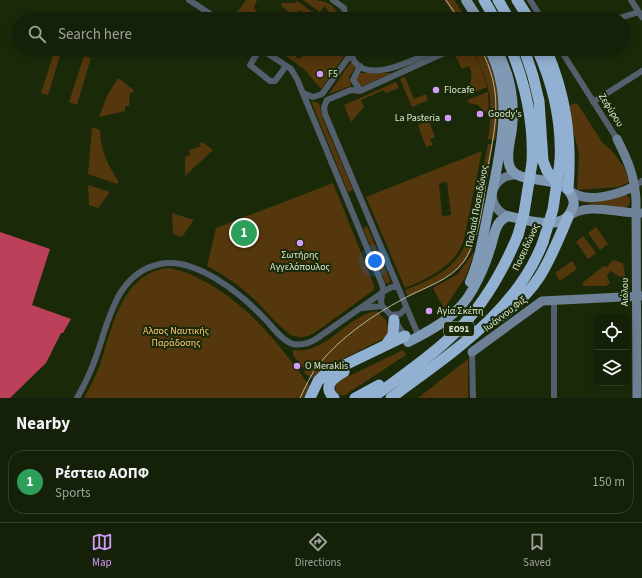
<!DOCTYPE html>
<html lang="en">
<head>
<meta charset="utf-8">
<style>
	:root { --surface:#142007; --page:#1d2811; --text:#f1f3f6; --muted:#9da39b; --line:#333e28; --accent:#d69bfa }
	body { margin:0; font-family:"Source Sans 3",sans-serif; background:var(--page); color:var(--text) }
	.controls { position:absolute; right:12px; bottom:12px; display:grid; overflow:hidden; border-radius:8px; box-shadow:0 2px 10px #0003 }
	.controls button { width:36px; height:36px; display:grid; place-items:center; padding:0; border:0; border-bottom:1px solid var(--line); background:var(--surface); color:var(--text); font:20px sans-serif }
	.you { position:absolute; left:375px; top:261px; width:14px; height:14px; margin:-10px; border:3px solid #fff; border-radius:50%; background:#1a73e8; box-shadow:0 0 0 6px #1a73e833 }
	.badge { display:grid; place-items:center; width:26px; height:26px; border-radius:50%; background:var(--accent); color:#fff; font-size:13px; font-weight:700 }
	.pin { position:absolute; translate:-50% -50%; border:2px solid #fff; box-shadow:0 1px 4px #0006 }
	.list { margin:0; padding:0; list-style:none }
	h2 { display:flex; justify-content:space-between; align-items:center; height:52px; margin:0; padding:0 16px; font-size:17px }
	h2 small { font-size:13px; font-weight:400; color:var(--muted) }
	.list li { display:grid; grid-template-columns:26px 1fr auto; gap:12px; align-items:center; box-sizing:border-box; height:64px; margin:0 8px 8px; padding:0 8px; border:1px solid var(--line); border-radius:16px }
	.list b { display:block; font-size:15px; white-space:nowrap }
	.list p { margin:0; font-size:13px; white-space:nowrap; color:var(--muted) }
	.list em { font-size:13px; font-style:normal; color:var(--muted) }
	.icon { flex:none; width:22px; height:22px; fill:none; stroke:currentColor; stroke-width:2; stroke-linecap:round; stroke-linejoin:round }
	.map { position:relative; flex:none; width:642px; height:398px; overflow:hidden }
	.search { position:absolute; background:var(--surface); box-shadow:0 2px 10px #0003; left:12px; right:12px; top:12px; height:44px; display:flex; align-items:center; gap:10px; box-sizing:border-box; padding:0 14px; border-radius:22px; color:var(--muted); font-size:15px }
	.sheet { height:124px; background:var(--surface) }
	nav { display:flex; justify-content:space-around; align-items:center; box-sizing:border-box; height:56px; border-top:1px solid var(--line); background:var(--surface); font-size:11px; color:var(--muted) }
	nav a { display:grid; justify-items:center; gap:2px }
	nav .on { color:var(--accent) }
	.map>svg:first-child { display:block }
	.green { fill:#54370c; fill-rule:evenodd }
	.water { fill:#bc405a }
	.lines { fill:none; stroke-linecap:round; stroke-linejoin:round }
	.street { stroke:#535f6c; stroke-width:6 }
	.secondary { stroke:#6d8095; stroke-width:9 }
	.primary { stroke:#8099b4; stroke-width:10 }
	.highway { stroke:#92b0d1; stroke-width:11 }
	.tram { stroke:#acb9a1; stroke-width:1 }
	.highway-bridge { stroke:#92b0d1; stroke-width:11 }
	.poi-dot { fill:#d69bfa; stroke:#1a2a09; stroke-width:1.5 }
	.labels { text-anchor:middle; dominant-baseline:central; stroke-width:4; stroke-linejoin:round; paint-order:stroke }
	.shield { fill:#1a2a09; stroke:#a1ae96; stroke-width:1 }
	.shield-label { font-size:9px; font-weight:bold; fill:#dbe7d3 }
	.poi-label { font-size:10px; fill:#dbe7d3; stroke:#1a2a09; text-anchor:start }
	.street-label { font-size:10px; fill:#dbe7d3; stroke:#1a2a09 }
	.park-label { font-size:10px; fill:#fec379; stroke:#1a2a09 }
</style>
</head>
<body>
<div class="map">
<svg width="642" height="398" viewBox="0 0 642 398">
	<rect width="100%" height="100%" fill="#1a2a09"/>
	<!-- green -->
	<path class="green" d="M246 0H257L254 8 258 14 254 19H235L233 18Z
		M303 0C321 0 335 0 339 19H334L325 6 320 12Z
		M444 0H454L467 19H457Z
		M297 1 319 17 317 19H307L309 17 299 10 297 12 291 13 281 6 282 3H296Z
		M55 49H62L48 95 41 93Z
		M281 49H296V57L299 59 302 56 299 49H308L317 53 326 49H345L346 53 321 89 304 69 280 52Z
		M467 49H471C478 61 484 74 487 87L466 96 465 92C471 83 474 77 469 66L462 69 455 55Z
		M472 49H483C500 81 500 105 495 140L488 139C494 99 490 84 472 49Z
		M84 56 91 58 77 105 69 102Z
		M350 63 354 64 355 68 349 77 351 86 329 94Z
		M358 73H392L363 86H360L355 79Z
		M405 77 414 99 426 94 428 100 412 107 400 79Z
		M118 78 134 90 133 93H130L129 106H125V111L99 117 107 96Z
		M396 82 399 88 386 93 384 90 361 100 364 107 351 122 344 105Z
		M488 92 489 116 478 105 469 103 467 100Z
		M311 101 319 103 323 120 353 190 348 192Z
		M577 103 602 142 612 151 624 167 629 182 619 187 577 190 579 153 567 106Z
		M429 121 435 137 430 139 433 145 426 147 418 125Z
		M92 127 100 130C100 149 108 166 119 182L117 184 88 174Z
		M202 142 213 150 185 176V157L190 155 189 150 201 146 199 144Z
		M488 144H493L481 214 475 213Z
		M482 151 464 239C456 266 429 278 405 288L366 197ZM447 182 451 215 442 216 439 183Z
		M333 183 374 285V290L317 331C309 336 303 339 294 336 283 332 263 307 253 298 239 285 224 275 207 266L216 228Z
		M88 185 110 192 98 208 89 205Z
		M625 194 630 198C631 203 629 207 623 208L573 201H587Z
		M172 213 194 220 182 237 173 234Z
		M471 219 480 220C471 271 452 277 408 297L405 290C441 276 468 262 471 219Z
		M367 226 391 282 386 284 363 228Z
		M596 227 608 244 600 250 588 233Z
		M583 236 596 253 588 259 576 242Z
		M473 253 474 254 466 276 444 309 433 288 458 274Z
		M613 260 623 263 626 280 610 271 607 276 610 283 606 286H584L582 283 604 266 607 267Z
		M572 261 577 269 560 281 555 273Z
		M168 268C184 270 197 277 211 285 254 311 280 346 310 386L303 398H84C90 387 96 376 100 365 112 328 122 273 168 268Z
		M376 311C386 318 393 327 385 338L324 368 312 378 304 373 305 370 293 355V350C326 355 346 316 376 311Z
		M403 350 406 355 345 395H340L336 391 335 385 341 380Z
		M468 359V398H418Z"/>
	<!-- water -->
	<path class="water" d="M0 232 50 249 32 305 71 319 63 333H61L46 363 10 398H0Z"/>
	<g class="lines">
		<!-- street -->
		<path class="street" d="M189 0 218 19
			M333 0 344 8 346 19
			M530 0 542 19
			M631 0 642 17
			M616 19 639 12
			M260 49 250 65 270 81H275L286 66
			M261 49 291 69 297 79 382 284 383 289 381 301 382 306 391 315 406 338
			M350 49C356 92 416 59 437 49
			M560 49 617 139
			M360 66 353 80 360 90
			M303 93 313 97 322 94 351 54
			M327 100 324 107 325 114 419 337
			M327 100 351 90 360 91 453 49
			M593 102 642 71
			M635 186 642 181
			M554 300V398
			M363 308 382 306
			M391 315 400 314 406 308
			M472 352 473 398
			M77 398C85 384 92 369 97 354 109 319 117 273 160 264 195 256 241 294 264 318 272 326 282 341 293 344 303 346 312 342 319 337L386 290 392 287H398"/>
		<!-- secondary -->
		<path class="secondary" d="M617 139C628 161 634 174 636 199L637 398
			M568 189C584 205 617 195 635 186
			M508 216C497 212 492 203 492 192 497 180 504 175 516 175
			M568 217C587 201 618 214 641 213
			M472 352 542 301 642 296"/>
		<!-- primary -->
		<path class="primary" d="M466 0 478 19
			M470 282C481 257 484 230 490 203 500 152 515 98 489 49
			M408 342C434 329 459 315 473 289 480 276 486 263 490 249 493 241 494 230 499 223 501 220 505 218 508 216 525 220 561 231 570 213 573 208 575 204 573 199 564 169 515 190 509 164 506 153 511 139 512 128 515 100 510 73 496 49"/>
		<!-- highway -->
		<path class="highway" d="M484 0 495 19
			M498 0 509 19
			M517 0 529 19
			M511 49C526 86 534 123 532 163
			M524 49 533 76 539 101 543 161 547 171 557 183
			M537 49C553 84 562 123 560 162
			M546 49C566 95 572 139 568 189
			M501 316C541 287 549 261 568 217
			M386 345 393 335 394 320
			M310 398 318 381 324 375 405 336
			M334 398C322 386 333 378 344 372
			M355 398 379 385
			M372 398C400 377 431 357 456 332 484 305 503 271 518 235
			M391 398C449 354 516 313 543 242"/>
		<!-- tram -->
		<path class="tram" d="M446 0 459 19
			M300 398C306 386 311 374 319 364 341 337 373 315 403 299 424 287 450 281 464 261 482 234 484 192 489 161 497 119 502 89 481 49"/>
		<!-- highway-bridge -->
		<path class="highway-bridge" d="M518 235 524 213 532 163
			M543 242 553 209 560 162"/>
	</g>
	<!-- markers -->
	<g class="poi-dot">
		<circle cx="320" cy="74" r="4"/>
		<circle cx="436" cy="90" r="4"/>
		<circle cx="480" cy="114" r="4"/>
		<circle cx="448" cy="118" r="4"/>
		<circle cx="300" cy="243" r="4"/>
		<circle cx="429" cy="311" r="4"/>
		<circle cx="297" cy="366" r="4"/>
	</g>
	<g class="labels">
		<!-- shield labels -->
		<rect class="shield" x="444" y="322" width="30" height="14" rx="3"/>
		<g class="shield-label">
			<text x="459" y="329">ΕΟ91</text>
		</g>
		<!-- poi labels -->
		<g class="poi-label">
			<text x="328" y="74">F5</text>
			<text x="444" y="90">Flocafe</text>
			<text x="488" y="114">Goody's</text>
			<text x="440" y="118" text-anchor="end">La Pasteria</text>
			<text x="300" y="255" text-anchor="middle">Σωτήρης<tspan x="300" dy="12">Αγγελόπουλος</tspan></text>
			<text x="437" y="311">Αγία Σκέπη</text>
			<text x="305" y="366">O Meraklis</text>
		</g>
		<!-- street labels -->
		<g class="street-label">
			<text transform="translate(611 110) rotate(58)">Ζεφύρου</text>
			<text transform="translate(477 206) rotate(-79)">Παλαιά Ποσειδώνος</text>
			<text transform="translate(526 247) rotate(-65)">Ποσειδώνος</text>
			<text transform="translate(625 292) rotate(-90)">Αιόλου</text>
			<text transform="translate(505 314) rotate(-37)">Ιωάννου Φιξ</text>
		</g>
		<!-- park labels -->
		<g class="park-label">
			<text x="176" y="331">Αλσος Ναυτικής<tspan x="176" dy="12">Παράδοσης</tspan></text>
		</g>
	</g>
</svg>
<div class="controls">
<button><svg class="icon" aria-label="locate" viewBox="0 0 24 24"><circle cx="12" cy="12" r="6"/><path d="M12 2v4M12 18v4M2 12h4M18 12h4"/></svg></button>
<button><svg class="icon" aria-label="layers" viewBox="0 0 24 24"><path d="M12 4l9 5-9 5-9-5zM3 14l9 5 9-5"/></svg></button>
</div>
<div class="you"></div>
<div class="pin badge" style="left:244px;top:233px;background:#2e9e5b">1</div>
<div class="search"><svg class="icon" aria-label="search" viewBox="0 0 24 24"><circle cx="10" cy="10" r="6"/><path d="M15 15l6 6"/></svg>Search here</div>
</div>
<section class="sheet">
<h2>Nearby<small></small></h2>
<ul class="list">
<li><span class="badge" style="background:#2e9e5b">1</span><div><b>Ρέστειο ΑΟΠΦ</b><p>Sports</p></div><em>150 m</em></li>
</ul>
</section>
<nav>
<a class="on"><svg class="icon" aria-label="map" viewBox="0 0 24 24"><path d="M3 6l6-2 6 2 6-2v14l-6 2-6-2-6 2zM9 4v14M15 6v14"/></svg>Map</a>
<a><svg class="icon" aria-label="directions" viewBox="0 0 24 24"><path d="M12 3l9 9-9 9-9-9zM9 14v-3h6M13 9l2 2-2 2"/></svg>Directions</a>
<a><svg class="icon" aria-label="saved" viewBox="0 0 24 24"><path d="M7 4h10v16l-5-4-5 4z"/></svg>Saved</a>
</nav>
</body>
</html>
